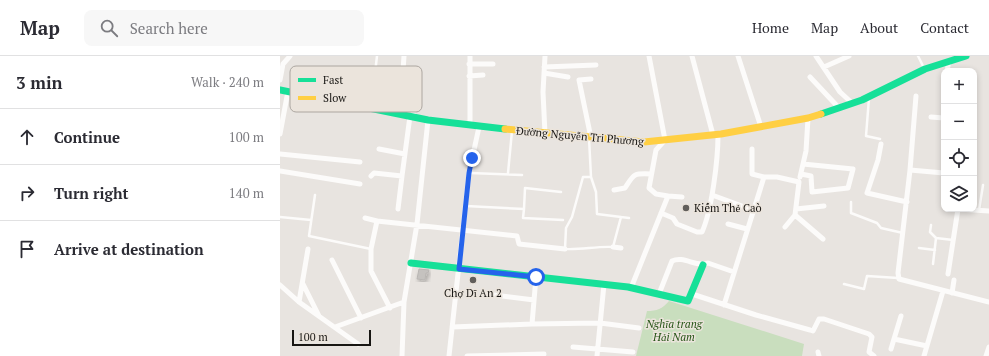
<!DOCTYPE html>
<html lang="en">
<head>
<meta charset="utf-8">
<style>
	:root { --surface:#fff; --page:#f7f7f7; --text:#2b2b33; --muted:#7c7c81; --line:#e1e1e2 }
	body { margin:0; font-family:"PT Serif",serif; background:var(--page); color:var(--text) }
	.controls { position:absolute; right:12px; top:12px; display:grid; overflow:hidden; border-radius:8px; box-shadow:0 2px 6px #0003 }
	.controls button { width:36px; height:36px; display:grid; place-items:center; padding:0; border:0; border-bottom:1px solid var(--line); background:var(--surface); color:var(--text); font:20px sans-serif }
	.scale { position:absolute; left:12px; bottom:10px; width:79px; box-sizing:border-box; padding-left:4px; border:2px solid #181613; border-top:0; font-size:11px; line-height:14px; white-space:nowrap; color:#181613; -webkit-text-stroke:3px #ebe4dc; paint-order:stroke }
	.stop { position:absolute; width:12px; height:12px; margin:-9px; border:3px solid #2563eb; border-radius:50%; background:#fff }
	.stop.end { background:#2563eb; border-color:#fff; box-shadow:0 1px 4px #0008 }
	.list { margin:0; padding:0; list-style:none }
	h2 { display:flex; justify-content:space-between; align-items:center; height:52px; margin:0; padding:0 16px; font-size:17px }
	h2 small { font-size:13px; font-weight:400; color:var(--muted) }
	.list li { display:grid; grid-template-columns:26px 1fr auto; gap:12px; align-items:center; box-sizing:border-box; height:56px; padding:0 16px; border-top:1px solid var(--line) }
	.list b { display:block; font-size:15px; white-space:nowrap }
	.list em { font-size:13px; font-style:normal; color:var(--muted) }
	.icon { flex:none; width:22px; height:22px; fill:none; stroke:currentColor; stroke-width:2; stroke-linecap:round; stroke-linejoin:round }
	.map { position:relative; flex:none; width:709px; height:300px; overflow:hidden }
	header { display:flex; align-items:center; gap:24px; box-sizing:border-box; height:56px; padding:0 20px; background:var(--surface); border-bottom:1px solid var(--line) }
	header strong { font-size:19px }
	nav { display:flex; gap:22px; margin-inline-start:auto; font-size:14px }
	.search { width:280px; height:36px; background:var(--page); display:flex; align-items:center; gap:10px; box-sizing:border-box; padding:0 14px; border-radius:8px; color:var(--muted); font-size:15px }
	main { display:flex }
	aside { flex:1; background:var(--surface) }
	.map>svg:first-child { display:block }
	.green { fill:#c9debe }
	.building { fill:#c5c2bf; stroke:#b9b6b3; filter:url(#shadow) }
	.lines { fill:none; stroke-linecap:round; stroke-linejoin:round }
	.lane { stroke:#fcfbfa; stroke-width:2.5 }
	.street { stroke:#fcfbfa; stroke-width:5 }
	.fast { stroke:#16e098; stroke-width:7 }
	.slow { stroke:#ffcf43; stroke-width:7 }
	.route { stroke:#2563eb; stroke-width:5 }
	.poi-dot { fill:#615e5b; stroke:#ebe4dc; stroke-width:1.5 }
	.labels { text-anchor:middle; dominant-baseline:central; stroke-width:3; stroke-linejoin:round; paint-order:stroke }
	.street-label { font-size:11px; fill:#181613; stroke:#ebe4dc }
	.poi-label { font-size:11px; fill:#181613; stroke:#ebe4dc; text-anchor:start }
	.park-label { font-size:11px; font-style:italic; fill:#245314; stroke:#ebe4dc }
	.key { fill:#ebe4dc; stroke:#aca6a0; stroke-width:1 }
	.key-label { font-size:11px; fill:#181613 }
</style>
</head>
<body>
<header>
<strong>Map</strong>
<div class="search"><svg class="icon" aria-label="search" viewBox="0 0 24 24"><circle cx="10" cy="10" r="6"/><path d="M15 15l6 6"/></svg>Search here</div>
<nav><a>Home</a><a>Map</a><a>About</a><a>Contact</a></nav>
</header>
<main>
<aside>
<h2>3 min<small>Walk · 240 m</small></h2>
<ul class="list">
<li><svg class="icon" aria-label="ahead" viewBox="0 0 24 24"><path d="M12 20V5M6 11l6-6 6 6"/></svg><div><b>Continue</b></div><em>100 m</em></li>
<li><svg class="icon" aria-label="right" viewBox="0 0 24 24"><path d="M7 20v-9h11M14 6l5 5-5 5"/></svg><div><b>Turn right</b></div><em>140 m</em></li>
<li><svg class="icon" aria-label="arrive" viewBox="0 0 24 24"><path d="M6 21V4h12l-3 4 3 4H6"/></svg><div><b>Arrive at destination</b></div></li>
</ul>
</aside>
<div class="map">
<svg width="709" height="300" viewBox="0 0 709 300">
	<defs>
		<filter id="shadow"><feDropShadow dx="1.5" dy="2.5" stdDeviation="2" flood-color="#0004"/></filter>
	</defs>
	<rect width="100%" height="100%" fill="#e8e4e0"/>
	<!-- green -->
	<path class="green" d="M389 245 524 288 522 300H356L367 255C377 255 382 253 389 245Z"/>
	<!-- building -->
	<path class="building" d="M139 213 149 214 148 217H146L145 224 137 223Z"/>
	<g class="lines">
		<!-- lane -->
		<path class="lane" d="M638 0 644 12
			M589 42 586 80 600 83
			M57 44 62 16
			M91 51 97 0
			M309 82 311 121 316 136 317 158 349 162
			M190 117 242 119
			M228 117 232 75
			M311 121H303L292 161 286 172 285 193C301 194 317 190 333 191L341 161
			M35 139 29 180 91 193
			M571 146V157L597 167 601 172 623 177
			M186 150 244 153 243 162 283 164
			M244 153 245 132 281 136
			M699 154 703 129
			M0 161 31 164
			M651 169 650 176 656 182
			M639 192 655 194
			M653 208 656 182 673 184
			M564 228 584 233 587 220 618 222"/>
		<!-- street -->
		<path class="street" d="M190 0V69
			M265 0 263 36 265 78
			M412 0 433 79
			M458 0 481 71
			M536 0 560 36 572 47
			M189 8H213
			M264 11 316 9
			M544 11 569 0
			M667 15 669 5
			M264 17 288 21
			M189 20 203 19
			M530 21 559 52
			M0 24 3 8 10 0
			M636 40 630 114 618 217 619 223 709 246
			M120 59 124 0
			M133 61 136 16
			M651 61 664 62
			M0 78 8 35
			M311 82 299 24 311 23
			M601 88 598 104 587 137 627 146
			M99 93 125 98
			M472 93V118L484 121
			M0 98 80 106
			M630 114 664 117
			M0 115 80 128
			M521 118 531 120 532 136 568 132 573 113 523 108
			M91 120 94 117 122 120 130 60
			M520 121 526 95 528 62
			M334 134 345 132C354 118 353 117 371 118
			M432 139 473 154
			M388 140 402 141
			M118 153 122 120
			M516 153 544 150
			M381 157 393 162 397 168 417 176H422C432 154 438 103 438 79
			M85 162 97 165 91 193V215L110 252
			M97 165 237 180 239 188 285 193
			M448 168 467 173
			M505 171 515 159
			M333 191 341 192
			M52 204 81 262
			M668 218 678 153 709 155
			M256 221 252 268 320 267 359 272
			M23 228 39 260
			M0 229 19 246 78 288
			M351 232 388 140 376 138 369 132 376 94 385 84 369 0
			M672 237 674 224
			M206 238 254 244
			M379 238 392 205C404 199 416 212 428 207L454 216
			M412 238 476 259 530 274 533 275 539 263H544L589 278 592 281 589 296 594 300
			M19 246 28 193
			M444 249 484 121H497L519 126 515 159 543 183
			M621 260 614 283 647 290
			M55 271 124 246
			M172 271 252 268
			M293 291 353 296
			M611 293 614 283
			M538 296 539 300
			M122 300 124 246 137 168 148 64
			M169 300 189 117 199 71
			M187 300 264 298
			M317 300 324 228
			M644 300 663 235
			M706 300 709 291"/>
		<!-- fast -->
		<path class="fast" d="M0 34 148 64 225 73
			M541 58 582 44 645 13 686 0
			M131 207 348 231 408 245 423 209"/>
		<!-- slow -->
		<path class="slow" d="M225 73 364 86 441 78 528 62 541 58"/>
	</g>
	<g class="lines">
		<!-- route -->
		<path class="route" d="M192 102 189 117 179 213 256 221"/>
	</g>
	<!-- markers -->
	<g class="poi-dot">
		<circle cx="406" cy="152" r="4"/>
		<circle cx="193" cy="224" r="4"/>
	</g>
	<g class="labels">
		<!-- street labels -->
		<g class="street-label">
			<text transform="translate(300 80) rotate(5)">Đường Nguyễn Tri Phương</text>
		</g>
		<!-- poi labels -->
		<g class="poi-label">
			<text x="414" y="152">Kiếm Thẻ Caò</text>
			<text x="193" y="237" text-anchor="middle">Chợ Dĩ An 2</text>
		</g>
		<!-- park labels -->
		<g class="park-label">
			<text x="394" y="268">Nghĩa trang<tspan x="394" dy="13">Hải Nam</tspan></text>
		</g>
	</g>
	<!-- legend -->
	<rect x="10" y="10" width="132" height="46" rx="6" class="key"/>
	<rect x="18" y="22" width="18" height="4" fill="#16e098"/>
	<rect x="18" y="40" width="18" height="4" fill="#ffcf43"/>
	<g class="key-label">
		<text x="43" y="28">Fast</text>
		<text x="43" y="46">Slow</text>
	</g>
</svg>
<div class="controls">
<button>+</button>
<button>−</button>
<button><svg class="icon" aria-label="locate" viewBox="0 0 24 24"><circle cx="12" cy="12" r="6"/><path d="M12 2v4M12 18v4M2 12h4M18 12h4"/></svg></button>
<button><svg class="icon" aria-label="layers" viewBox="0 0 24 24"><path d="M12 4l9 5-9 5-9-5zM3 14l9 5 9-5"/></svg></button>
</div>
<div class="scale">100 m</div>
<div class="stop" style="left:256px;top:221px"></div>
<div class="stop end" style="left:192px;top:102px"></div>
</div>
</main>
</body>
</html>
